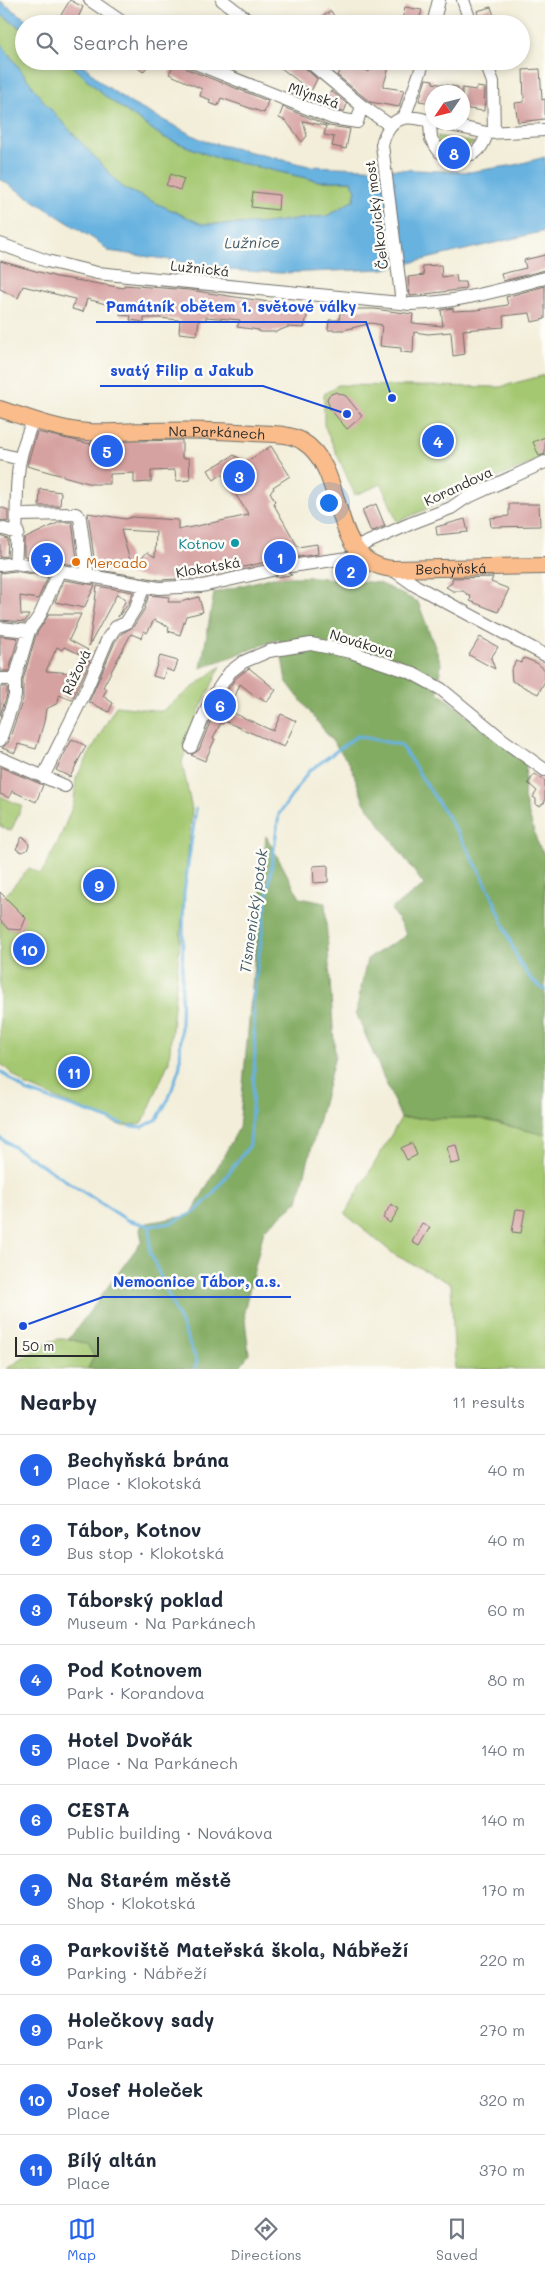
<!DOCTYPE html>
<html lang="en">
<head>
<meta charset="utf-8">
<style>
	:root { --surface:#fff; --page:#f2f2f3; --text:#1f2937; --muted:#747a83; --line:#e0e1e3; --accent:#2563eb }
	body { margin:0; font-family:Mali,sans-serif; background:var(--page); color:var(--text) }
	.compass { position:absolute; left:425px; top:85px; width:45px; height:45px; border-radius:50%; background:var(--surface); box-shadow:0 2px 8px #0003; rotate:235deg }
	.scale { position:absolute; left:15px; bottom:12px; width:84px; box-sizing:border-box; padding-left:5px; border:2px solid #2b2b2b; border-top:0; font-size:14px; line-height:18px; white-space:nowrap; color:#2b2b2b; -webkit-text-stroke:4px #fdfcf7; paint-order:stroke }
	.you { position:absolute; left:328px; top:502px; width:18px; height:18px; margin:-12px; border:4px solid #fff; border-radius:50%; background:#1a73e8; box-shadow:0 0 0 8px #1a73e833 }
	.badge { display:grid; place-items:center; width:32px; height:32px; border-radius:50%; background:var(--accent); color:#fff; font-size:16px; font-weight:700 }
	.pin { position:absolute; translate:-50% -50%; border:2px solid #fff; box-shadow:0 1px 5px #0006 }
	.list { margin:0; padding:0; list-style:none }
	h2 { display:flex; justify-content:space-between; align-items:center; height:65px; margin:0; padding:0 20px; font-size:21px }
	h2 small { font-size:16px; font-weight:400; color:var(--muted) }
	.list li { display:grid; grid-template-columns:32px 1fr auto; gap:15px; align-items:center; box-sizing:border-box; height:70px; padding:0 20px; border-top:1px solid var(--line) }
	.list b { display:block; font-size:19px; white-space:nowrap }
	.list p { margin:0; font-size:16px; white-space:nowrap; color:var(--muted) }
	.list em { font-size:16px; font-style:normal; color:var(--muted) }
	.icon { flex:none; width:28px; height:28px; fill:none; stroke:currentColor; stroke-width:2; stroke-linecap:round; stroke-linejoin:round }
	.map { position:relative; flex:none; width:545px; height:1369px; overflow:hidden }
	.search { position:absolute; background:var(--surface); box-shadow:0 2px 8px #0003; left:15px; right:15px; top:15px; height:55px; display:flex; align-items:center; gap:12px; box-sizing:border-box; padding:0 18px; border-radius:28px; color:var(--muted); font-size:19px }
	.sheet { height:835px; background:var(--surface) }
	nav { display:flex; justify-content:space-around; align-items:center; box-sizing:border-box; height:70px; border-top:1px solid var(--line); background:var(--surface); font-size:14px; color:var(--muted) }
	nav a { display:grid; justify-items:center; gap:2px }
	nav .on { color:var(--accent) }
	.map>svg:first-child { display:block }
	.green { fill:#a4c871; stroke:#687a4e }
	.forest { fill:#83ac63; stroke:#576c47 }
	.water { fill:#67b2e0; stroke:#496e86 }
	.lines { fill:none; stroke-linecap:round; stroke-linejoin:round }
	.stream { stroke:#67b2e0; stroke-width:3 }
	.building { fill:#d6a2a1; fill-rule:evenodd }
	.minor-tunnel { stroke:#cbc7b6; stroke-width:12; stroke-dasharray:12 6; stroke-linecap:butt }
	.minor-casing { stroke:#716f68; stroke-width:14 }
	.major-casing { stroke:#716f68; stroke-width:18 }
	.minor { stroke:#fff; stroke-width:12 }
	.major { stroke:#f9bc8a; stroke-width:16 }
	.culture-dot { fill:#0f9aa8; stroke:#fdfcf7; stroke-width:2 }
	.food-dot { fill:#e8710a; stroke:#fdfcf7; stroke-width:2 }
	.labels { text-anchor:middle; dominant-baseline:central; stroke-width:5; stroke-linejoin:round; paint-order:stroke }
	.street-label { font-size:14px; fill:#2b2b2b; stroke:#fdfcf7 }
	.culture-label { font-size:14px; fill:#0d838f; stroke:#fdfcf7; text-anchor:end }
	.food-label { font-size:14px; fill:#c56008; stroke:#fdfcf7; text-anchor:start }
	.water-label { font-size:15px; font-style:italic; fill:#405a6a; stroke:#fdfcf7 }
	.leader { fill:none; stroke:#1d4ed8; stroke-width:2 }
	.callout-dot { fill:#1d4ed8; stroke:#fdfcf7; stroke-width:2 }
	.callout-label { font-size:15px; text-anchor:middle; font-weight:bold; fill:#1d4ed8; stroke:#fdfcf7; stroke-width:5; stroke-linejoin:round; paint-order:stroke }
</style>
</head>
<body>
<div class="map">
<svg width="545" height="1369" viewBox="0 0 545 1369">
	<rect width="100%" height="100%" fill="#fdfcf7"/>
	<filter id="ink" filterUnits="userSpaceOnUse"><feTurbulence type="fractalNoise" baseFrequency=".02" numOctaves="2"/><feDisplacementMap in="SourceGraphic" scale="10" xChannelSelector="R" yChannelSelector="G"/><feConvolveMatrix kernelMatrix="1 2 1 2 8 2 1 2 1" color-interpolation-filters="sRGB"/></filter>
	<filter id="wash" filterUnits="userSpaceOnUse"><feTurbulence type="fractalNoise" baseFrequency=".0096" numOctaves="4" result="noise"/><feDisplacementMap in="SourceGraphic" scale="20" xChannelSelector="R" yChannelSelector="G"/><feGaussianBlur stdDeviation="1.12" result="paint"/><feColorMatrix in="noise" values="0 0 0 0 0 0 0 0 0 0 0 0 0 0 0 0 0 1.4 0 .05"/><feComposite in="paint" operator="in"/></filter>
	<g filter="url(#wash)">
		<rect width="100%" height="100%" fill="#f3eed9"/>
		<!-- green -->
		<path class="green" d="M0 14 24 30V61H67L106 97 163 137 214 157 319 181H352L356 189 354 200 327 216 258 224H202L123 188 45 103 0 42Z
			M437 136 476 143 467 147 439 145Z
			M545 375V457L397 522 382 484 355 495 324 425V394L338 385 500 387Z
			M221 666 199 711 182 762 192 810 169 1061 143 1123 122 1126 25 1085 0 1063V920L8 929 21 930 25 918 4 897 29 868 41 874 60 838 74 802 76 778 116 706 162 711Z
			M0 796 22 806 11 831 0 826Z
			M401 1118H477L545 1135V1369H455L451 1284 395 1255 345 1214Z
			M59 1339H69L87 1344 94 1356 88 1369H6L49 1342Z"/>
		<!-- forest -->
		<path class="forest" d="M273 577H315L379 583 418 602 441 663 438 692 526 764 524 798 538 845 545 855V1135L477 1118H401L356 1013 367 959 407 935 391 909 424 885 364 802 350 764 286 681 279 639 201 668 214 593Z
			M266 836 300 898 325 903 335 1056 298 1201 264 1230 244 1311 249 1354 238 1369H88L94 1356 87 1344 69 1339 142 1241 140 1230 142 1224 191 1215 239 1128Z"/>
		<!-- water -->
		<path class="water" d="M0 1 33 24H24V30L0 14Z
			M0 42 45 103 123 188 202 224H258L327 216 354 200 356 190 351 181H319L214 157 163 137 106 97 67 61H79L103 84 132 104 204 141 309 166 469 172 515 165 545 157V231L384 269 281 273 226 270 198 268 178 261 108 251 100 243 0 179Z"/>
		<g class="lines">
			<!-- stream -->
			<path class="stream" d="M0 1071 26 1091 123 1124
				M129 1126 143 1127 157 1119 169 1098 180 1066 184 893 196 809
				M0 1138 127 1220 150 1226 171 1223 195 1212 212 1195 250 1145 255 1052 253 997 279 814 309 771 357 736 401 745C436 801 479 858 502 920 511 943 521 977 545 990
				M150 1226V1252L197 1361 195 1369"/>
		</g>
		<g id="blocks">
			<!-- building -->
			<path class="building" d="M70 0 83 7 76 22 72 20 70 24H65L58 20Z
				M405 7 422 10 418 24H401Z
				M491 7 497 24H481L477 11Z
				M331 11 336 19 329 24H309Z
				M129 61H152L143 72Z
				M175 61 182 63 187 69 268 101 264 113 221 98 218 106 209 103 211 100 200 96 202 89 169 74Z
				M272 61H298L300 63 317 79 311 91Z
				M372 61H391L383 87 404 90 399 107 370 102 337 75 346 64 354 69 358 65 369 72Z
				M540 69 542 100 545 99V119L518 122 515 103 524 102 523 70Z
				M426 79 433 80V83L458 87V92H432V103L419 101Z
				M476 87 485 88 484 111 462 108V88L476 90Z
				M291 90 329 105 325 102 331 91 347 104 344 112 334 110 290 92Z
				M283 107 329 126 350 129 346 149 332 146 334 137 324 135 326 126 303 121 307 136 302 142 286 121 279 118Z
				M171 174 184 179 180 190 166 185Z
				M253 192 279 195 278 210 251 207Z
				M545 255V270L503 281 501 274 526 268 524 260Z
				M0 261 57 277 124 288V285L189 290 309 308 304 328 288 327 276 332H259V330L237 327 240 320 206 317V320H199L197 335 179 333 180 320 159 318H144V322L130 320 131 316 120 315 121 308 87 299 83 312 72 309 75 299 23 286 18 298 0 289Z
				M441 265 442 277 456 275 457 282H465L466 289 410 296 408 277 424 275 422 266Z
				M545 286V319L532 322 530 313 503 316 504 327 463 330 465 354 453 356 451 332 428 334 414 332 413 353 401 352V348L380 346 382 325 371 323 344 330H328L329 320H339L340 313H344V309H374L413 314 412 323 443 326 441 310 453 308V311L476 310 508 305 506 297Z
				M336 392 346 396 362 416 347 429 330 409 327 399 329 395Z
				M37 432 91 444V442L182 440V458H189L190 480 176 481 175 470 151 471V482L134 483V473L110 474V484H92L27 466Z
				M545 437V454L539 456 533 442Z
				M271 446 290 476 273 487 274 489 270 492 275 501 273 503 298 547 317 544 318 554 286 559 283 568 285 571 292 575 275 577 280 573V568L278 564 271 561 193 578 160 580 100 570 94 558 88 513 126 519 132 517 178 520V530L249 515 222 474 214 480 208 470 234 455 246 462ZM121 530 156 532 155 557 147 552 143 557 131 564Z
				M40 489 61 492 60 506H39Z
				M376 504 385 526 371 532 362 510Z
				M509 504H539L540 526 491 527 490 518 509 516Z
				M0 507 8 510V522L0 520Z
				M465 519 468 532 437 535 436 527Z
				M60 522H72L78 566 24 556V539Z
				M0 536 8 539 7 556 0 557Z
				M15 571 48 577 38 599 20 596 21 615H29L25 622 0 620V573Z
				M493 577 491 582 509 589 498 612 470 601 471 597 463 591H453L446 587 452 583V578Z
				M64 580 95 585 84 608 55 602Z
				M97 586 133 592 129 603 118 617 126 599 117 594 89 646Z
				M149 595 169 597 168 602H180L199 597 203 612 186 616 180 635 168 631 169 627 154 620 147 633 144 631 141 638 131 634 103 687 107 689 103 696 113 703 109 712 89 702 115 642 121 634 133 627 144 610Z
				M49 614H81L69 640 88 650 85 656 64 647 62 650 57 647 46 671 74 673 80 656 90 661 72 700 59 695 58 703 46 709 44 722 36 749 18 744 15 753 2 748 8 743 23 699V680L36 635Z
				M0 636 18 638 9 671H0Z
				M480 637 498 647 491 658 495 669 469 655Z
				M160 656 178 661 174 672 166 669 163 679 153 676Z
				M524 658 537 663 545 670V681L538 694 512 681 511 670 516 661 521 663Z
				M249 668 276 690 267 702 260 697 259 699 240 684 229 711 273 731 281 714 296 721 284 747 224 721 223 724 221 723 213 738 215 739 205 761 191 755 199 750 217 705 236 678Z
				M0 687H7V695L0 715Z
				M72 739 86 746 70 777 56 770Z
				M0 767 43 785 36 802 12 791 9 798 0 794Z
				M535 774 545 781V802L540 806 536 805V799L533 797 537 791 528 783Z
				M22 837 27 840 29 845 27 850 22 852 16 849Z
				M328 865V882L314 883 313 866Z
				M0 892 26 918 21 930 8 929 0 920Z
				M412 1143 417 1155 407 1160 401 1148Z
				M456 1145 460 1162 451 1164 447 1147Z
				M391 1204 399 1209 390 1223 383 1218Z
				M516 1209 525 1210 521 1233 512 1232Z
				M422 1223 430 1227 419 1246 412 1242Z"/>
		</g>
	</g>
	<g filter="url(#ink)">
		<use href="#blocks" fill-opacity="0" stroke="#716f68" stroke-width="1"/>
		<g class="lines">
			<!-- minor-tunnel -->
			<path class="minor-tunnel" d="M272 570 291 566"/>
			<defs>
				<path id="minor" d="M90 0 125 24
					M222 0 253 24
					M463 0 471 24
					M433 24 439 0
					M190 61 332 118 357 122 362 106
					M308 61 362 106 391 126
					M485 61 493 82 494 133
					M404 118 424 61
					M430 121 431 139 440 152C464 156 479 161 487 133
					M437 122 487 133 545 130
					M0 244 47 261 97 273 410 304C457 303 500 290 545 278
					M402 303 382 145C384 134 392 120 404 118 412 116 425 120 432 121
					M0 454 20 459
					M18 515 76 514 80 518 88 577
					M0 528 18 533
					M355 548 412 523 451 508 464 499 545 462
					M15 563C18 534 15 504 18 475 19 455 27 437 33 419
					M0 565 15 563 159 588 202 586 272 570
					M291 566 362 556
					M392 569 416 586 545 655
					M0 628 29 631
					M0 679H15
					M0 740 15 696V679L29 631 40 615 59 572
					M191 747 210 701 230 672 243 662 269 651 311 644 351 652 410 672 441 689 503 740 545 770
					M0 758 65 786
					M43 777 86 690 108 638 116 627 126 623 136 607 144 586"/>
				<g id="major">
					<path id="s1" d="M0 409C28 418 58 430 88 432 106 433 126 431 145 431 181 430 218 430 254 433 270 434 288 433 302 441 350 470 326 562 392 569L545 566"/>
				</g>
			</defs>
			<!-- minor casing -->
			<use href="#minor" class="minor-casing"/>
			<!-- major casing -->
			<use href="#major" class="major-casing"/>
			<!-- minor -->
			<use href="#minor" class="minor"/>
			<!-- major -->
			<use href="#major" class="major"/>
		</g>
	</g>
	<!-- markers -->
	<circle class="culture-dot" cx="235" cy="543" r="5"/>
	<circle class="food-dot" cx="76" cy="562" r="5"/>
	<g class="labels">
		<!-- street labels -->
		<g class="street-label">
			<text transform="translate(314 95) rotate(19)">Mlýnská</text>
			<text transform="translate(376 215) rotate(-97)">Čelkovický most</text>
			<text transform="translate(200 268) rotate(6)">Lužnická</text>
			<text stroke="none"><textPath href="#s1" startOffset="220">Na Parkánech</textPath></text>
			<text transform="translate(458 486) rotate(-25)">Korandova</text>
			<text transform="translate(208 567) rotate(-10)">Klokotská</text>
			<text stroke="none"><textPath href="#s1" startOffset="531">Bechyňská</textPath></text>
			<text transform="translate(362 643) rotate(17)">Novákova</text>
			<text transform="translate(76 672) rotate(-65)">Růžová</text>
		</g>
		<!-- culture labels -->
		<g class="culture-label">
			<text x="225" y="543">Kotnov</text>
		</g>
		<!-- food labels -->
		<g class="food-label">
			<text x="86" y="562">Mercado</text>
		</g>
		<!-- water labels -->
		<g class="water-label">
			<text transform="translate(252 242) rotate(-1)">Lužnice</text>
			<text transform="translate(253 911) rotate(-82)">Tismenický potok</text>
		</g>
	</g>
	<!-- callouts -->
	<path class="leader" d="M392 398L366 322H96M347 414L263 386H100M23 1326L103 1297H291"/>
	<g class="callout-dot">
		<circle cx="392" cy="398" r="5"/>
		<circle cx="347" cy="414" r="5"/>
		<circle cx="23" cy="1326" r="5"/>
	</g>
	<g class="callout-label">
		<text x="231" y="312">Památník obětem 1. světové války</text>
		<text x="182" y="376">svatý Filip a Jakub</text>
		<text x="197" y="1287">Nemocnice Tábor, a.s.</text>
	</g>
</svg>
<svg class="compass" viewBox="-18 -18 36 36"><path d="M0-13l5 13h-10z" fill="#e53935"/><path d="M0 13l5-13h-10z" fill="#747a83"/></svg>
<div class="scale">50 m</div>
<div class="you"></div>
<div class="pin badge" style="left:280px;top:557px">1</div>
<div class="pin badge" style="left:351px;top:571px">2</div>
<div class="pin badge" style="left:239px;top:476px">3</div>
<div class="pin badge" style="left:438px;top:441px">4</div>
<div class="pin badge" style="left:107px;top:451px">5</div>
<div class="pin badge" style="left:220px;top:705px">6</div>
<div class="pin badge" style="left:47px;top:559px">7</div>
<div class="pin badge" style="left:454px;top:153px">8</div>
<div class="pin badge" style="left:99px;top:885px">9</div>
<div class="pin badge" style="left:29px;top:949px">10</div>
<div class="pin badge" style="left:74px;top:1072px">11</div>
<div class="search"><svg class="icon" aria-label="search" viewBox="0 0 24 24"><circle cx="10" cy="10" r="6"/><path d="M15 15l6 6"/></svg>Search here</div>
</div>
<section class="sheet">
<h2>Nearby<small>11 results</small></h2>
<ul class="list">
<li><span class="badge">1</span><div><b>Bechyňská brána</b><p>Place · Klokotská</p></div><em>40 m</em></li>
<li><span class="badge">2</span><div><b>Tábor, Kotnov</b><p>Bus stop · Klokotská</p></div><em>40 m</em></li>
<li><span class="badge">3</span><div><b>Táborský poklad</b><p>Museum · Na Parkánech</p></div><em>60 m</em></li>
<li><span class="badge">4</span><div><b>Pod Kotnovem</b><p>Park · Korandova</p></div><em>80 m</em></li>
<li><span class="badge">5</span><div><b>Hotel Dvořák</b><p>Place · Na Parkánech</p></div><em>140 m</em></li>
<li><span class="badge">6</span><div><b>CESTA</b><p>Public building · Novákova</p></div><em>140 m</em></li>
<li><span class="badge">7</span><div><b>Na Starém městě</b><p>Shop · Klokotská</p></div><em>170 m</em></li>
<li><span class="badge">8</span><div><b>Parkoviště Mateřská škola, Nábřeží</b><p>Parking · Nábřeží</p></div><em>220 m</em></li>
<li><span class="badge">9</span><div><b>Holečkovy sady</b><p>Park</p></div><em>270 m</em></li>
<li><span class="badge">10</span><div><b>Josef Holeček</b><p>Place</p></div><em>320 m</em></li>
<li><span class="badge">11</span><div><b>Bílý altán</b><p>Place</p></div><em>370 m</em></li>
</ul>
</section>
<nav>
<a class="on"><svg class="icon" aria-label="map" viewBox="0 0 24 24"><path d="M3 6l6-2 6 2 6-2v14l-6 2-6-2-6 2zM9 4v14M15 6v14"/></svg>Map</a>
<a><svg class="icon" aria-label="directions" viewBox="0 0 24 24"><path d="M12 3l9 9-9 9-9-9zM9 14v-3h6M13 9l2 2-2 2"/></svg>Directions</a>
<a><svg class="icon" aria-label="saved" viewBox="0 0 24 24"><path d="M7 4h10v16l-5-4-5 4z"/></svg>Saved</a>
</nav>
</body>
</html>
